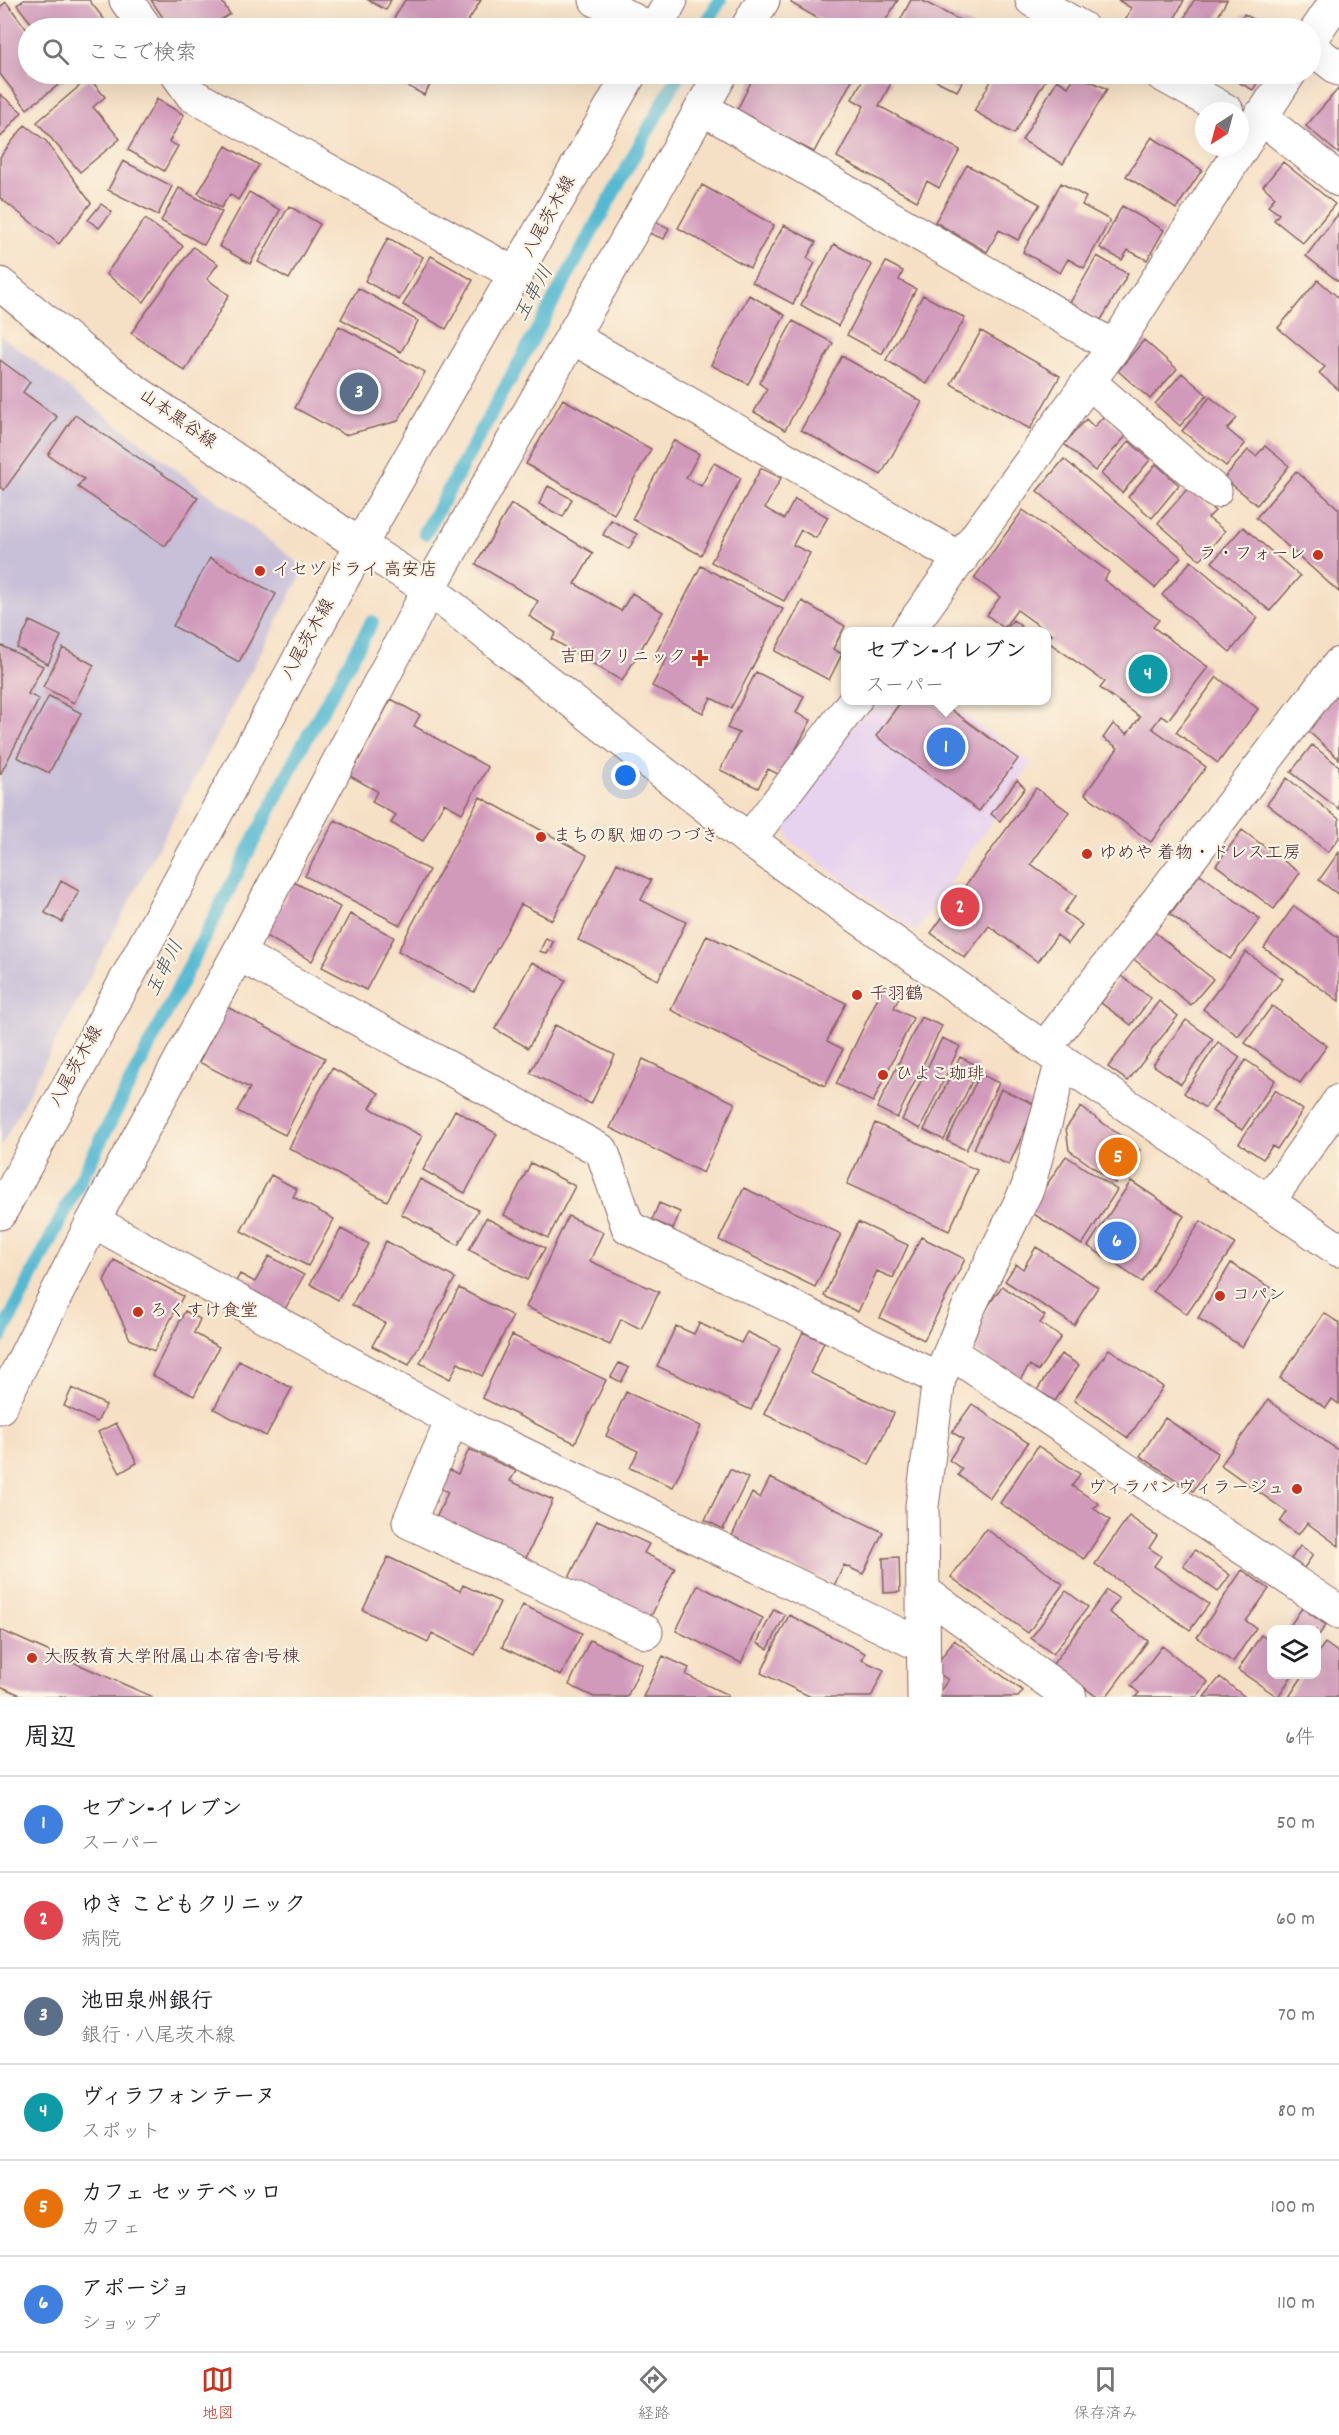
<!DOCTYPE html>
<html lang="ja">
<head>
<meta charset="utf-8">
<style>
	:root { --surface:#fff; --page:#f2f2f2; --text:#202124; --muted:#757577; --line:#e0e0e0; --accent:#c8321e }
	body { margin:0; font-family:Dekko,"Klee One",sans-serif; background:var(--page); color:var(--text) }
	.controls { position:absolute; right:18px; bottom:18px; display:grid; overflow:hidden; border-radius:12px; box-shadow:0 6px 24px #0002 }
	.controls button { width:54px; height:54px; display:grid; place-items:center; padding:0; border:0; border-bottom:2px solid var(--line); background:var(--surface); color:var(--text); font:30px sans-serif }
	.compass { position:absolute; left:1195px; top:102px; width:54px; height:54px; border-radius:50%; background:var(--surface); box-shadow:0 6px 24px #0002; rotate:216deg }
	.you { position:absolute; left:626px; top:776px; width:21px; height:21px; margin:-15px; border:4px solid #fff; border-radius:50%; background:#1a73e8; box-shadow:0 0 0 9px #1a73e833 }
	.badge { display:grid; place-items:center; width:39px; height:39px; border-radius:50%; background:var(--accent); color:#fff; font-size:20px; font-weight:700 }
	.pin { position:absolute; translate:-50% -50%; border:3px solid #fff; box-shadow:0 2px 6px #0006 }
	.popup { position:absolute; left:841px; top:627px; width:210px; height:78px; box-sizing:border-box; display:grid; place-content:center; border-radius:12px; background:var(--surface); filter:drop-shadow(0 2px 4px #0005); font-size:20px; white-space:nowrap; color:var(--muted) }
	.popup b { font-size:22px; color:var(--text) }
	.popup::after { content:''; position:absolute; left:50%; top:100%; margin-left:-12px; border:12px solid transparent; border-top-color:var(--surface) }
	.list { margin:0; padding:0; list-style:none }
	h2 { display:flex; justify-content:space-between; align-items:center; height:78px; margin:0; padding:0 24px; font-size:26px }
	h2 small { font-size:20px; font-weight:400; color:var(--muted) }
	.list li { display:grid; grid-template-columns:39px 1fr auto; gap:18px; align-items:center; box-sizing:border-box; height:96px; padding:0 24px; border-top:2px solid var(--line) }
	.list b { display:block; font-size:22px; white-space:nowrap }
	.list p { margin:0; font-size:20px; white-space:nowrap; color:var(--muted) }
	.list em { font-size:20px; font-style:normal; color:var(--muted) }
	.icon { flex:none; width:33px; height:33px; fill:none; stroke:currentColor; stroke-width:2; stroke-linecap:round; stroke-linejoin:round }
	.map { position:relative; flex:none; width:1339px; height:1697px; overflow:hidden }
	.search { position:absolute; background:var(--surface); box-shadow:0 6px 24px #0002; left:18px; right:18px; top:18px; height:66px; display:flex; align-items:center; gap:15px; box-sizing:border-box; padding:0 21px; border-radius:33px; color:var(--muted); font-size:22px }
	.sheet { height:654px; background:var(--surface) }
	nav { display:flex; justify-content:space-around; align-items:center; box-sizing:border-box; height:84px; border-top:2px solid var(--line); background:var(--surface); font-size:16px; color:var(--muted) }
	nav a { display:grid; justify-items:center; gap:3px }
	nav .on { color:var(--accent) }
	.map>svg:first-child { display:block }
	.built { fill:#e7d2ef }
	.industrial { fill:#c8bfd8 }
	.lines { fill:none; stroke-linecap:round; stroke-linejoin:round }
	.stream { stroke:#54b9d2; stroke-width:14 }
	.building { fill:#d19abb }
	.minor-casing { stroke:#866361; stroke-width:35 }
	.major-casing { stroke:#866361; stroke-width:35 }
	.minor { stroke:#fff; stroke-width:33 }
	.major { stroke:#fff; stroke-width:33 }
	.poi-dot { fill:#c8321e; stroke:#fcf5e5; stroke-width:2 }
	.labels { text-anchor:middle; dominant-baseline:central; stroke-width:4.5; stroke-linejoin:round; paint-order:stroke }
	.street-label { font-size:18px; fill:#4a1f2b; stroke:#fcf5e5 }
	.poi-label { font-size:18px; fill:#4a1f2b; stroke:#fcf5e5; text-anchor:start }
	.water-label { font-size:20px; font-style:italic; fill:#4e5565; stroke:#fcf5e5 }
</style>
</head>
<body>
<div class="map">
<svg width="1339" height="1697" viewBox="0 0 1339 1697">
	<rect width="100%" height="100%" fill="#fcf5e5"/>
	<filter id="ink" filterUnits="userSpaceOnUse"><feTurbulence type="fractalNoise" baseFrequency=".0167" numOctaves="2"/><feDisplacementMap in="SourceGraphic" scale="12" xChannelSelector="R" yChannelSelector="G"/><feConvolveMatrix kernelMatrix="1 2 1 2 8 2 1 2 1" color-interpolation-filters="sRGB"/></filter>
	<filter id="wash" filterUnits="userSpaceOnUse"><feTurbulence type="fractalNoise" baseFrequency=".008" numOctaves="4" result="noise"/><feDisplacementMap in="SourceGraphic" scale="24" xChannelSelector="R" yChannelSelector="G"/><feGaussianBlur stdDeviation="1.35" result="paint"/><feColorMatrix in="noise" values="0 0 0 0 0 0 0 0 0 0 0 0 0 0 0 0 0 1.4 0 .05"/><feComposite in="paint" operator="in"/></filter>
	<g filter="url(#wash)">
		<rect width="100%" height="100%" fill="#f6e0c5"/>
		<!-- built -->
		<path class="built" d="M872 701H945L1032 763 916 932 789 840 785 821Z"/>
		<!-- industrial -->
		<path class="industrial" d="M0 335 305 568 0 1148Z"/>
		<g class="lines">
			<!-- stream -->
			<path class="stream" d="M704 28 720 0
				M425 533 679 74
				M0 1338 302 746 372 622"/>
		</g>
		<g id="blocks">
			<!-- building -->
			<path class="building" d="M24 0H89L111 28H35L17 5Z
				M151 0H221L230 14 208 28H170Z
				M368 0H391L386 10Z
				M405 0H481L464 28H388Z
				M792 0H898L881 28H834L791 3Z
				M911 0H921L975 28H896Z
				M1118 0H1184L1170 28H1139L1125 21 1131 8Z
				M1194 0H1227L1216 20 1231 28H1179Z
				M6 2 28 31V74H62L66 79 27 109 0 74V7Z
				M1244 14 1270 28H1236Z
				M386 74H437L424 95Z
				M755 74H849L854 76 814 152 736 112Z
				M866 74H878L892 81 879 106 960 150 939 188 927 181 917 201 837 157 864 106 852 99Z
				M923 74H967L957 91Z
				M995 74H1049L1014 134 974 111Z
				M1076 74 1107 89 1063 164 1022 140 1057 80 1068 87Z
				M1223 74H1262L1253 90Z
				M89 78 105 97 93 107 120 139 80 172 37 122Z
				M1339 88V154L1306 126Z
				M0 94 22 112 0 138Z
				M157 99 184 115 169 142 178 146 164 171 128 150Z
				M25 125 46 141 91 203 59 244 0 198V157Z
				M1152 137 1202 170 1176 209 1126 176Z
				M226 146 259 165 238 200 230 194 221 208 198 193Z
				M123 161 172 186 158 215 108 190Z
				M1283 162 1335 204 1303 243 1274 220 1279 214 1268 206 1275 197 1263 186Z
				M967 165 1040 204 1018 240 999 230 987 252 935 222Z
				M1061 183 1086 197 1082 205 1110 220 1084 268 1068 259 1060 273 1023 252Z
				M702 185 774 225 750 268 678 228Z
				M179 188 222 212 204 245 161 221Z
				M249 192 280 210 250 264 219 246Z
				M101 204 112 212 99 228 88 220Z
				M289 206 320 224 289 279 258 262Z
				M1122 206 1164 230 1147 260 1128 250 1122 260 1100 248Z
				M1339 213V282L1306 256Z
				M145 219 183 246 144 302 106 274Z
				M652 220 669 228 664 239 646 232Z
				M784 225 816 242 807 258 815 263 793 304 752 282Z
				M388 238 423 257 399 300 365 281Z
				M834 244 872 265 838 326 801 305Z
				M193 247 218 264 207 279 229 295 185 371 131 333Z
				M431 256 473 280 446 329 403 305Z
				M1097 256 1128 274 1101 320 1070 303Z
				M886 262 903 271 899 280 916 289 882 354 847 335Z
				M1318 280 1339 298V390L1319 373 1325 367 1278 328Z
				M358 288 418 321 401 352 341 319Z
				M749 295 785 315 748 384 711 365Z
				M923 295 965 318 927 384 886 360Z
				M793 321 833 343 785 430 754 412 767 389 759 383Z
				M339 326 425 372 398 421 345 435 295 408Z
				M981 331 1060 376 1030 429 951 384Z
				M1144 340 1177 369 1150 399 1118 371Z
				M842 356 922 402 881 475 801 430Z
				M0 360 30 382 23 392 57 417 4 490 0 487Z
				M1182 373 1207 395 1180 426 1155 404Z
				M1210 397 1237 418 1227 429 1245 444 1226 466 1182 431Z
				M563 399 651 449 614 514 526 464Z
				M75 415 198 498 165 546 78 487 84 479 48 455Z
				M1104 416 1126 436 1095 471 1064 444 1086 419 1094 427Z
				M674 440 699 454 686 478 701 486 714 463 741 478 701 555 632 519Z
				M1129 441 1150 460 1122 493 1101 474Z
				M1265 446 1289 466 1257 505 1224 478 1248 450 1256 456Z
				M1064 459 1181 557 1155 588 1037 491Z
				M1156 464 1179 485 1152 518 1128 497Z
				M761 468 781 478 765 508 784 519 795 499 828 517 816 538 801 530 793 545 810 553 784 601 711 562Z
				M1296 471 1339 509V592L1256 518Z
				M548 486 572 499 563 517 539 504Z
				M1188 488 1215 511 1208 518 1225 531 1200 560 1158 523Z
				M511 504 593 553 575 584 621 611 632 593 663 612 622 681 552 639 556 633 529 616 538 601 476 564Z
				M1023 510 1109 572 1104 580 1159 620 1153 627 1208 667 1168 720 1161 716 1152 728 1206 767 1151 842 1085 794 1118 748 1103 738 1113 724 1127 734 1140 717 1100 688 1105 682 1047 641 1052 635 1017 610 1004 628 987 615 1000 597 974 578Z
				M611 520 637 534 629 549 603 535Z
				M1243 527 1300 576 1270 611 1212 562Z
				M210 558 276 594 239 662 173 626Z
				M1191 561 1258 618 1230 652 1162 595Z
				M701 566 783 609 731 708 711 698 703 713 652 686 667 658 656 653Z
				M802 601 845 626 833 649 842 654 829 680 775 651Z
				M1013 620 1021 626 1017 632H1004Z
				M30 621 61 636 48 664 17 648Z
				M0 645 43 666 28 694 39 699 0 775Z
				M63 648 94 665 74 703 43 687Z
				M756 672 804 696 796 713 811 720 782 776 768 769 758 788 720 770 739 733 727 728Z
				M1217 677 1258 709 1218 763 1176 732Z
				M1339 679V759L1306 729Z
				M49 696 81 713 49 773 17 757Z
				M391 699 420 715 414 726 488 767 462 813 444 803 423 841 391 823 396 815 372 802 377 791 350 776Z
				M902 700H938L1018 759 979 811 876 736Z
				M1312 745 1339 766V809L1291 772Z
				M1287 778 1339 819V838L1328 852 1267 804Z
				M1017 780 1025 788 1000 821 991 814Z
				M1036 788 1069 812 1031 864 1076 896 1064 912 1082 925 1068 944 1057 935 1038 962 989 926 965 958 931 933Z
				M480 797 587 855 552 920 521 904 474 992 398 951Z
				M335 820 429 870 400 925 305 876Z
				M1242 830 1300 873 1274 909 1216 865Z
				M1339 852V895L1319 880Z
				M617 863 651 880 641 900 686 922 658 980 578 940Z
				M1200 874 1260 919 1230 959 1170 914Z
				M61 881 79 891 62 922 45 913Z
				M294 882 340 907 312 961 265 936Z
				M1294 906 1339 938V1001L1264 948Z
				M350 914 394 937 366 990 322 967Z
				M1152 930 1213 979 1191 1005 1131 957Z
				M707 935 846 1003 827 1041 843 1049 825 1086 671 1010Z
				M546 938 553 942 547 954 540 951Z
				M1246 952 1283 979 1238 1036 1203 1009Z
				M532 962 566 980 528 1048 495 1029Z
				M1121 976 1151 998 1131 1025 1101 1003Z
				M884 985 901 994 894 1008 913 1018 873 1102 836 1084Z
				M1159 1001 1178 1016 1128 1081 1108 1067Z
				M1272 1006 1327 1046 1300 1083 1245 1043Z
				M227 1007 325 1058 285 1135 237 1111 250 1088 199 1062Z
				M921 1017 942 1026 897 1118 877 1108Z
				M1186 1020 1213 1039 1181 1084 1153 1065Z
				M555 1025 615 1055 591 1104 530 1073Z
				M942 1038 960 1046 920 1129 902 1120Z
				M1218 1042 1240 1057 1205 1108 1184 1093Z
				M960 1057 979 1066 944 1140 924 1130Z
				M643 1059 735 1103 703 1173 610 1128Z
				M1246 1060 1275 1080 1242 1130 1212 1111Z
				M332 1068 379 1093 370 1108 422 1136 387 1201 289 1148Z
				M980 1074 999 1083 966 1150 947 1141Z
				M1001 1089 1036 1105 1009 1165 974 1149Z
				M1275 1090 1303 1110 1277 1149 1272 1146 1263 1159 1239 1143Z
				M1081 1107 1140 1150 1115 1183 1069 1150 1066 1128Z
				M455 1110 497 1134 465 1193 423 1170Z
				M875 1123 977 1170 949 1231 847 1184Z
				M1066 1156 1117 1190 1082 1245 1029 1211Z
				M531 1163 575 1186 548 1238 504 1215Z
				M271 1175 297 1189 293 1197 334 1219 308 1266 241 1231Z
				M420 1179 478 1210 458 1245 401 1214Z
				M1131 1181 1184 1216 1142 1282 1088 1246Z
				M744 1188 841 1234 815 1287 719 1240Z
				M659 1203 680 1212 673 1229 652 1220Z
				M568 1216 603 1232 590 1261 659 1292 641 1329 621 1319 610 1345 526 1307Z
				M486 1218 545 1248 527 1280 469 1250Z
				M1201 1221 1235 1244 1187 1314 1153 1291Z
				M858 1222 908 1245 893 1278 877 1271 858 1312 824 1296Z
				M341 1229 369 1244 338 1300 310 1284Z
				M921 1237 965 1259 924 1340 880 1318Z
				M386 1241 455 1278 409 1365 372 1346 385 1323 352 1305Z
				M1036 1247 1098 1287 1074 1325 1005 1281 1016 1264 1023 1269Z
				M269 1256 304 1275 285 1309 235 1283 240 1274 255 1282Z
				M114 1260 183 1296 154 1351 130 1339 104 1281Z
				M1231 1263 1276 1291 1242 1347 1198 1318Z
				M1002 1286 1045 1316 1040 1323 1061 1337 1038 1371 1030 1365 1019 1381 963 1342Z
				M459 1288 513 1316 482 1376 458 1363 450 1379 420 1363Z
				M185 1311 200 1319 194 1333 219 1347 194 1396 152 1375Z
				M1324 1313 1339 1323V1404L1332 1399 1326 1408 1280 1378Z
				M699 1323 741 1343 747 1332 780 1348 751 1410 657 1366 676 1326 694 1334Z
				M803 1332 824 1342 810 1373 894 1413 869 1465 764 1414Z
				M512 1335 606 1380 575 1443 482 1398Z
				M1109 1349 1163 1387 1128 1438 1074 1400Z
				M1061 1354 1079 1365 1055 1401 1037 1390Z
				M239 1361 292 1388 266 1436 214 1409Z
				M619 1363 629 1368 621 1382 611 1377Z
				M72 1388 106 1405 97 1422 64 1406Z
				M626 1392 701 1426 673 1487 630 1468 638 1451 606 1436Z
				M1268 1400 1339 1451V1546L1307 1523 1298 1535 1280 1522 1287 1512 1221 1465Z
				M972 1404 1028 1443 990 1498 958 1475 962 1469 949 1460 963 1439 952 1432Z
				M1165 1418 1218 1453 1193 1491 1140 1456Z
				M116 1423 137 1463 120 1473 98 1432Z
				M1038 1446 1080 1474 1072 1486 1099 1504 1093 1508 1110 1520 1084 1559 1000 1503Z
				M469 1449 516 1471 510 1481 553 1500 526 1558 436 1518 448 1492 435 1486 443 1467 458 1474Z
				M730 1469 748 1478 723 1529 705 1520Z
				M770 1478 883 1532 863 1574 844 1565 834 1586 732 1536 752 1493 760 1498Z
				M1129 1516 1157 1536 1149 1548 1161 1556 1154 1566 1209 1604 1190 1630 1095 1564Z
				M597 1520 649 1544 644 1553 675 1568 650 1618 569 1578Z
				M986 1529 1063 1584 1028 1633 951 1577Z
				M1300 1546 1313 1555 1304 1568 1291 1559Z
				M1195 1550 1230 1575 1218 1592 1183 1566Z
				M388 1557 460 1591 463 1585 500 1602 475 1655 432 1633 428 1642 363 1610Z
				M899 1557 900 1592 884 1593 883 1558Z
				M1242 1570 1269 1589 1246 1621 1256 1628 1233 1662 1197 1637Z
				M698 1585 763 1618 741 1663 676 1631Z
				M1107 1590 1119 1599 1109 1612 1148 1641 1106 1697H1097L1053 1664Z
				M1066 1591 1088 1607 1053 1654 1031 1638Z
				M523 1605 582 1633 561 1676 502 1647Z
				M1302 1608 1326 1625 1316 1639V1630H1287Z
				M774 1609 785 1615 768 1649 757 1643Z
				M789 1615 865 1653 862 1660 884 1670 871 1697H811L761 1673Z
				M0 1630 153 1697H25L0 1686Z
				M1261 1635 1272 1643V1674H1293L1278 1697 1238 1670Z
				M590 1640 642 1664 627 1697H594L569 1685Z
				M954 1640 1023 1691 1018 1697H936L948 1680 933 1669Z
				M1325 1643 1339 1653V1697H1289L1304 1674H1316V1655Z
				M1162 1646 1208 1682 1197 1697H1135L1139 1693 1131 1686Z
				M663 1656 689 1668 686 1675 728 1695 727 1697H643Z
				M1220 1677 1245 1697H1204Z"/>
		</g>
	</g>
	<g filter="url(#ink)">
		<use href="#blocks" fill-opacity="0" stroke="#866361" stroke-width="1.5"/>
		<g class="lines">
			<defs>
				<path id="minor" d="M126 0 146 28
					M596 0 648 28
					M1032 0 1082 28
					M747 28 763 0
					M1310 40 1337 0
					M1310 47 1339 69
					M177 74 192 95 517 275
					M1161 74 1227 111
					M702 108 1114 347
					M1260 116 1339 180
					M572 337 961 559
					M1089 382 1215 491
					M361 546 429 589 749 840 1062 1061 1339 1250
					M907 632 1114 347 1289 74
					M749 840 855 700
					M238 954 602 1151 628 1227 939 1379
					M1045 1048 1339 664
					M1268 1202 1339 1101
					M93 1221 452 1420 923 1646
					M950 1352 1339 1612
					M0 1407 93 1221 238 954 429 589 721 74
					M452 1420 409 1522 646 1632
					M923 1591 1070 1697
					M924 1697 922 1506 939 1379 967 1311 1028 1187 1062 1061"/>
				<path id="major" d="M656 28 671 0
					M0 284 109 373 361 546
					M0 1213 376 517 630 74"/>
			</defs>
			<!-- minor casing -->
			<use href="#minor" class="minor-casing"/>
			<!-- major casing -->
			<use href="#major" class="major-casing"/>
			<!-- minor -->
			<use href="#minor" class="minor"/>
			<!-- major -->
			<use href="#major" class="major"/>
		</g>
	</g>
	<!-- markers -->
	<g class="poi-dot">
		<circle cx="1318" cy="555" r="6"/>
		<circle cx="260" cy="571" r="6"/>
		<path d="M697 649h6v6h6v6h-6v6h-6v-6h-6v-6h6z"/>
		<circle cx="541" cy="837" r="6"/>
		<circle cx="1087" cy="854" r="6"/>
		<circle cx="857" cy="995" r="6"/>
		<circle cx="883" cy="1075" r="6"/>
		<circle cx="1220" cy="1296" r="6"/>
		<circle cx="138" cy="1312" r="6"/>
		<circle cx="1297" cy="1489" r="6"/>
		<circle cx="32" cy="1658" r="6"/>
	</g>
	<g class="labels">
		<!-- street labels -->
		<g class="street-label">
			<text transform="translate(550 217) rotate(-61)">八尾茨木線</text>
			<text transform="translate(177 420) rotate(35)">山本黒谷線</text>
			<text transform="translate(309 640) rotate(-61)">八尾茨木線</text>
			<text transform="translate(77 1067) rotate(-61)">八尾茨木線</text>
		</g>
		<!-- poi labels -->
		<g class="poi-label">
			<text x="1306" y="555" text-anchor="end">ラ・フォーレ</text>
			<text x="272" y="571">イセヅドライ 高安店</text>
			<text x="686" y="658" text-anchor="end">吉田クリニック</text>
			<text x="553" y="837">まちの駅 畑のつづき</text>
			<text x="1099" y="854">ゆめや 着物・ドレス工房</text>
			<text x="869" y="995">千羽鶴</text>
			<text x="895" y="1075">ひよこ珈琲</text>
			<text x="1232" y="1296">コパン</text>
			<text x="150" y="1312">ろくすけ食堂</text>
			<text x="1285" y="1489" text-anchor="end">ヴィラパンヴィラージュ</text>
			<text x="44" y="1658">大阪教育大学附属山本宿舎1号棟</text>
		</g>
		<!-- water labels -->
		<g class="water-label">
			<text transform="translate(535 294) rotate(-61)">玉串川</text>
			<text transform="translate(166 969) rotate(-63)">玉串川</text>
		</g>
	</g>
</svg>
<div class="controls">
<button><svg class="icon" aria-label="layers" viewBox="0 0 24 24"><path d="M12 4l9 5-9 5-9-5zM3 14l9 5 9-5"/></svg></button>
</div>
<svg class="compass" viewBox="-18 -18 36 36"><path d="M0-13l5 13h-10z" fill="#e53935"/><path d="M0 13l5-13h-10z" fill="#757577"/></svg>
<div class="you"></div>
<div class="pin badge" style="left:946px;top:747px;background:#3f7fe0">1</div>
<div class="popup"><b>セブン-イレブン</b>スーパー</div>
<div class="pin badge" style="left:960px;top:907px;background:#e0444e">2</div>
<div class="pin badge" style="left:359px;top:392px;background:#5c6f8a">3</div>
<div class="pin badge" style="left:1148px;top:674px;background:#0f9aa8">4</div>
<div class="pin badge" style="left:1118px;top:1157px;background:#e8710a">5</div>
<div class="pin badge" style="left:1117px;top:1241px;background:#3f7fe0">6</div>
<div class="search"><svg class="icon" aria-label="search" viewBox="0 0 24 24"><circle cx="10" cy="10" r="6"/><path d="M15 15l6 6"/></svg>ここで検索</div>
</div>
<section class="sheet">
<h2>周辺<small>6件</small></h2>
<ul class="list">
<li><span class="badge" style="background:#3f7fe0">1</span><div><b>セブン-イレブン</b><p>スーパー</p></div><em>50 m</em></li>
<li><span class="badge" style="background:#e0444e">2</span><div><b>ゆき こどもクリニック</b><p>病院</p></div><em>60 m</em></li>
<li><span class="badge" style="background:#5c6f8a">3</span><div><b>池田泉州銀行</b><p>銀行 · 八尾茨木線</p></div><em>70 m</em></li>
<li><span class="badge" style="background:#0f9aa8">4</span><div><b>ヴィラフォンテーヌ</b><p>スポット</p></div><em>80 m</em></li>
<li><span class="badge" style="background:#e8710a">5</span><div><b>カフェ セッテベッロ</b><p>カフェ</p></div><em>100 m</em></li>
<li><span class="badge" style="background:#3f7fe0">6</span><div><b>アポージョ</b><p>ショップ</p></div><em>110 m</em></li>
</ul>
</section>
<nav>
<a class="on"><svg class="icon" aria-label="map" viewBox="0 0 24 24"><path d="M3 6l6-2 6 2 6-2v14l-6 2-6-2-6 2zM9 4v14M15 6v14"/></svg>地図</a>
<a><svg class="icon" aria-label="directions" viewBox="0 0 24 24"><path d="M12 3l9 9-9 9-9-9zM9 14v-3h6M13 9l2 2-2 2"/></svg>経路</a>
<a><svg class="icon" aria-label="saved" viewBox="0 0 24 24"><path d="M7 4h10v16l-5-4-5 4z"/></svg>保存済み</a>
</nav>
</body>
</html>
